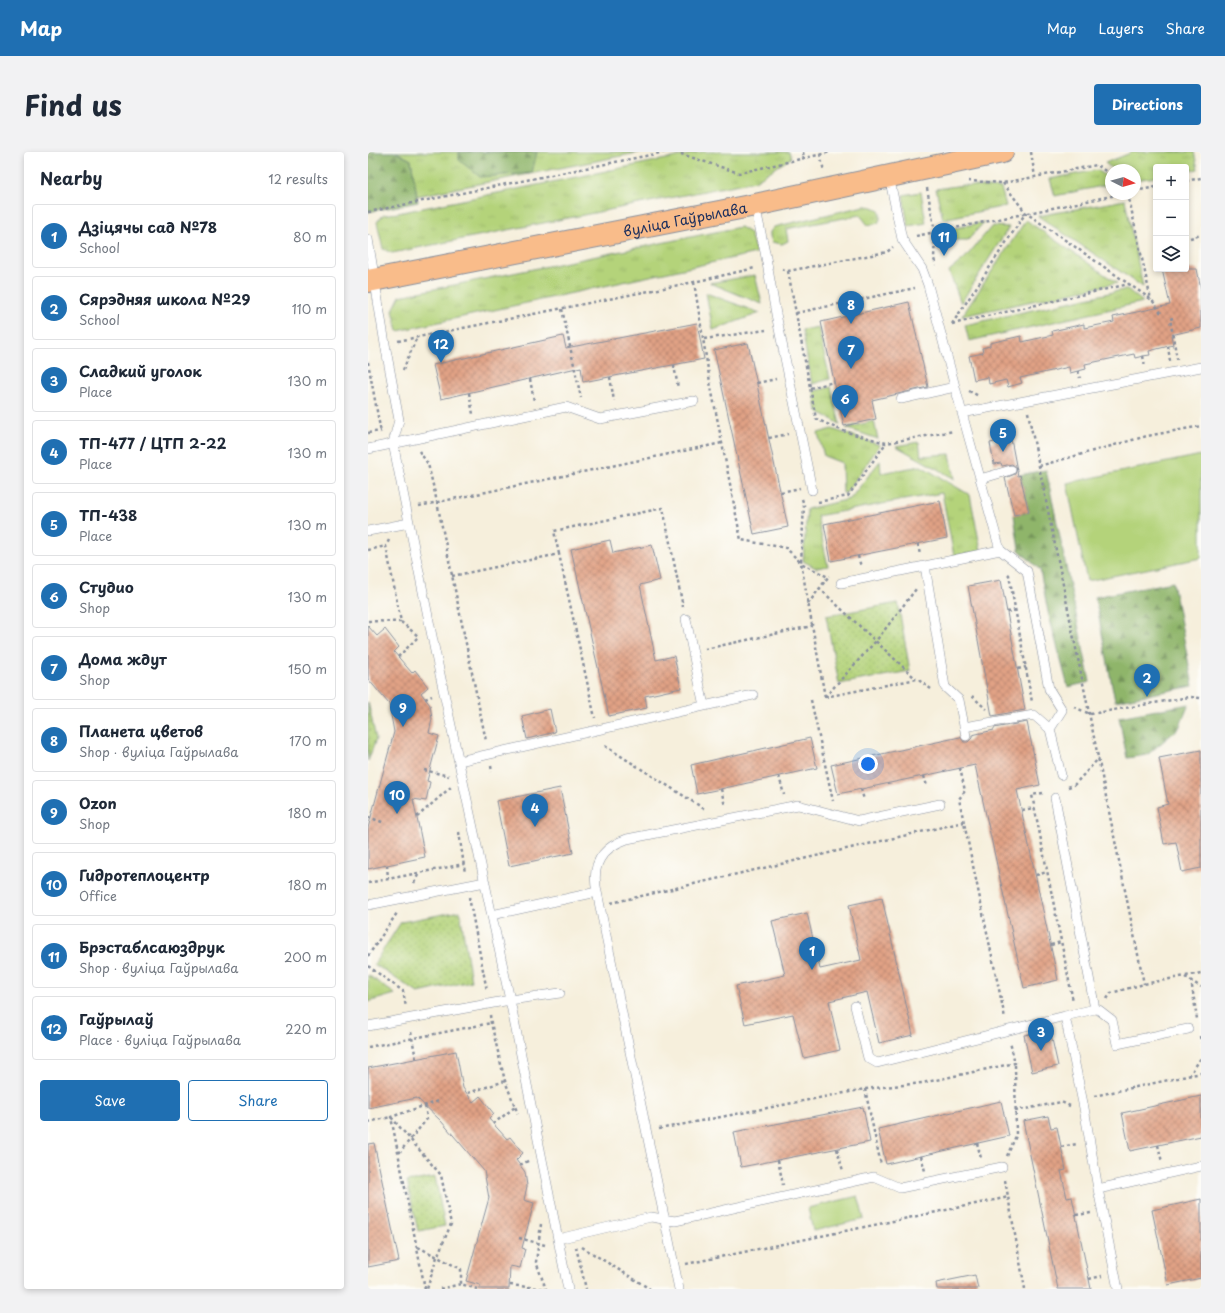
<!DOCTYPE html>
<html lang="en">
<head>
<meta charset="utf-8">
<style>
	:root { --surface:#fff; --page:#f2f2f3; --text:#1f2937; --muted:#747a83; --line:#e0e1e3; --accent:#1f6fb2 }
	body { margin:0; font-family:"Playpen Sans",sans-serif; background:var(--page); color:var(--text) }
	.controls { position:absolute; right:12px; top:12px; display:grid; overflow:hidden; border-radius:4px; box-shadow:0 2px 6px #0003 }
	.controls button { width:36px; height:36px; display:grid; place-items:center; padding:0; border:0; border-bottom:1px solid var(--line); background:var(--surface); color:var(--text); font:20px sans-serif }
	.compass { position:absolute; left:737px; top:12px; width:36px; height:36px; border-radius:50%; background:var(--surface); box-shadow:0 2px 6px #0003; rotate:96deg }
	.you { position:absolute; left:500px; top:612px; width:14px; height:14px; margin:-10px; border:3px solid #fff; border-radius:50%; background:#1a73e8; box-shadow:0 0 0 6px #1a73e833 }
	.badge { display:grid; place-items:center; width:26px; height:26px; border-radius:50%; background:var(--accent); color:#fff; font-size:13px; font-weight:700 }
	.pin { position:absolute; translate:-50% -33px; filter:drop-shadow(0 1px 2px #0008) }
	.pin::after { content:''; position:absolute; top:21px; width:14px; height:12px; background:inherit; clip-path:polygon(0 0,100% 0,50% 100%) }
	.list { margin:0; padding:0; list-style:none }
	h2 { display:flex; justify-content:space-between; align-items:center; height:52px; margin:0; padding:0 16px; font-size:17px }
	h2 small { font-size:13px; font-weight:400; color:var(--muted) }
	.list li { display:grid; grid-template-columns:26px 1fr auto; gap:12px; align-items:center; box-sizing:border-box; height:64px; margin:0 8px 8px; padding:0 8px; border:1px solid var(--line); border-radius:4px }
	.list b { display:block; font-size:15px; white-space:nowrap }
	.list p { margin:0; font-size:13px; white-space:nowrap; color:var(--muted) }
	.list em { font-size:13px; font-style:normal; color:var(--muted) }
	.actions { display:flex; gap:8px; padding:12px 16px }
	.actions a { flex:1; padding:9px 0; border:1px solid var(--accent); border-radius:4px; text-align:center; font-size:14px; color:var(--accent) }
	.actions .main { background:var(--accent); color:#fff }
	.icon { flex:none; width:22px; height:22px; fill:none; stroke:currentColor; stroke-width:2; stroke-linecap:round; stroke-linejoin:round }
	.map { position:relative; flex:none; width:833px; height:1137px; overflow:hidden; border-radius:4px }
	header { display:flex; align-items:center; gap:24px; box-sizing:border-box; height:56px; padding:0 20px; background:var(--accent); color:#fff }
	header strong { font-size:19px }
	nav { display:flex; gap:22px; margin-inline-start:auto; font-size:14px }
	.intro { display:flex; align-items:center; justify-content:space-between; box-sizing:border-box; height:96px; padding:0 24px }
	h1 { margin:0; font-size:28px }
	.button { padding:10px 18px; border-radius:4px; background:var(--accent); color:#fff; font-size:14px; font-weight:700 }
	main { display:flex; gap:24px; padding:0 24px }
	aside { flex:1; background:var(--surface); border-radius:4px; box-shadow:0 2px 6px #0003 }
	.map>svg:first-child { display:block }
	.grass { fill:url(#grass-tufts); stroke:#68816c }
	.forest { fill:url(#forest-firs); stroke:#557264 }
	.park { fill:url(#park-dots); stroke:#68816c }
	.pitch { fill:#b4d37a; stroke:#68816c }
	.building { fill:url(#building-cross-hatch) }
	.lines { fill:none; stroke-linecap:round; stroke-linejoin:round }
	.service-casing { stroke:#888f9d; stroke-width:10 }
	.primary-casing { stroke:#888f9d; stroke-width:24 }
	.path { stroke:#888f9d; stroke-width:2.5; stroke-dasharray:3 3; stroke-linecap:butt }
	.service { stroke:#fff; stroke-width:9 }
	.primary { stroke:#f9bc8a; stroke-width:22 }
	.labels { text-anchor:middle; dominant-baseline:central; stroke-width:3.5; stroke-linejoin:round; paint-order:stroke }
	.street-label { font-size:14px; fill:#1b2f5e; stroke:#fdfcf7 }
</style>
</head>
<body>
<header>
<strong>Map</strong>
<nav><a>Map</a><a>Layers</a><a>Share</a></nav>
</header>
<div class="intro"><h1>Find us</h1><a class="button">Directions</a></div>
<main>
<aside>
<h2>Nearby<small>12 results</small></h2>
<ul class="list">
<li><span class="badge">1</span><div><b>Дзіцячы сад №78</b><p>School</p></div><em>80 m</em></li>
<li><span class="badge">2</span><div><b>Сярэдняя школа №29</b><p>School</p></div><em>110 m</em></li>
<li><span class="badge">3</span><div><b>Сладкий уголок</b><p>Place</p></div><em>130 m</em></li>
<li><span class="badge">4</span><div><b>ТП-477 / ЦТП 2-22</b><p>Place</p></div><em>130 m</em></li>
<li><span class="badge">5</span><div><b>ТП-438</b><p>Place</p></div><em>130 m</em></li>
<li><span class="badge">6</span><div><b>Студио</b><p>Shop</p></div><em>130 m</em></li>
<li><span class="badge">7</span><div><b>Дома ждут</b><p>Shop</p></div><em>150 m</em></li>
<li><span class="badge">8</span><div><b>Планета цветов</b><p>Shop · вуліца Гаўрылава</p></div><em>170 m</em></li>
<li><span class="badge">9</span><div><b>Ozon</b><p>Shop</p></div><em>180 m</em></li>
<li><span class="badge">10</span><div><b>Гидротеплоцентр</b><p>Office</p></div><em>180 m</em></li>
<li><span class="badge">11</span><div><b>Брэстаблсаюздрук</b><p>Shop · вуліца Гаўрылава</p></div><em>200 m</em></li>
<li><span class="badge">12</span><div><b>Гаўрылаў</b><p>Place · вуліца Гаўрылава</p></div><em>220 m</em></li>
</ul>
<div class="actions"><a class="main">Save</a><a>Share</a></div>
</aside>
<div class="map">
<svg width="833" height="1137" viewBox="0 0 833 1137">
	<defs>
		<pattern id="grass-tufts" width="24" height="20" patternUnits="userSpaceOnUse"><rect width="24" height="20" fill="#b4d37a"/><path d="M3 7l-1-3M5 7V3M7 7l1-3M15 17l-1-3M17 17v-4M19 17l1-3" fill="none" stroke="#9ab56c"/></pattern>
		<pattern id="forest-firs" width="22" height="20" patternUnits="userSpaceOnUse"><rect width="22" height="20" fill="#8fb56a"/><path d="M5 1l3.5 6h-7zM16 11l3.5 6h-7z" fill="#74945a"/></pattern>
		<pattern id="park-dots" width="8" height="8" patternUnits="userSpaceOnUse"><rect width="8" height="8" fill="#b4d37a"/><path d="M2 2h.1M6 6h.1" fill="none" stroke="#9ab56c" stroke-width="1.8" stroke-linecap="round"/></pattern>
		<pattern id="building-cross-hatch" width="8" height="8" patternUnits="userSpaceOnUse"><rect width="8" height="8" fill="#e1a285"/><path d="M0 0l8 8M0 8l8-8" fill="none" stroke="#b68470"/></pattern>
	</defs>
	<rect width="100%" height="100%" fill="#fdfcf7"/>
	<filter id="ink" filterUnits="userSpaceOnUse"><feTurbulence type="fractalNoise" baseFrequency=".025" numOctaves="2"/><feDisplacementMap in="SourceGraphic" scale="8" xChannelSelector="R" yChannelSelector="G"/><feConvolveMatrix kernelMatrix="1 2 1 2 8 2 1 2 1" color-interpolation-filters="sRGB"/></filter>
	<filter id="wash" filterUnits="userSpaceOnUse"><feTurbulence type="fractalNoise" baseFrequency=".012" numOctaves="4" result="noise"/><feDisplacementMap in="SourceGraphic" scale="16" xChannelSelector="R" yChannelSelector="G"/><feGaussianBlur stdDeviation="0.9" result="paint"/><feColorMatrix in="noise" values="0 0 0 0 0 0 0 0 0 0 0 0 0 0 0 0 0 1.4 0 .05"/><feComposite in="paint" operator="in"/></filter>
	<g filter="url(#wash)">
		<rect width="100%" height="100%" fill="#f6efdc"/>
		<!-- grass -->
		<path class="grass" d="M28 0H274L49 44 43 8Z
			M333 0H421L423 6 387 29 24 101 15 97 9 70 15 63 30 61Z
			M765 0H826L830 17 818 19V15H788V25L767 28V18H746L737 11Z
			M729 18 743 27V32L687 44 682 27Z
			M595 33 633 36 638 54 575 67 568 37Z
			M553 40 558 71 540 74 535 43Z
			M757 48 775 135 670 64Z
			M496 54C502 54 508 55 512 60V67L510 71 500 73 492 63 418 77 420 89 414 92 404 90 402 84V80L406 75Z
			M658 68 749 131 594 164Z
			M616 70 600 88H584L567 80Z
			M624 74 641 75 593 151 581 119 597 106Z
			M372 75 382 81 388 101 30 179 25 158 32 144Z
			M387 123 394 152 342 131Z
			M759 137 775 150 601 189 597 173Z
			M338 141 392 161 345 178Z
			M450 175 462 227 444 232 434 178Z
			M463 235 472 272 449 259 446 239Z
			M506 269 510 287 478 276Z
			M464 277 512 293 478 341H475L474 311 456 304 450 281Z
			M551 290 553 304 582 302 587 327 528 294Z
			M512 309 513 321 553 314 602 343 613 399 586 404 574 341 449 364 460 414 448 416 435 409 439 357 482 347Z
			M0 823 27 842 0 850Z"/>
		<!-- forest -->
		<path class="forest" d="M0 0H27L43 8 50 50 0 60Z
			M91 0H169L164 21 112 25 91 8Z
			M678 318 722 530 700 535 680 460 672 418 651 398 646 363 661 360 652 323Z
			M805 430 825 534 747 549 727 445Z
			M821 552 811 576 779 603 759 606 751 565Z"/>
		<!-- park -->
		<path class="park" d="M530 451 542 519 471 532 458 464Z
			M0 550 8 587 0 609Z
			M92 759 103 829 50 841 6 812 33 770Z
			M67 1025 77 1074 50 1079 39 1030Z"/>
		<!-- pitch -->
		<path class="pitch" d="M833 303V406L719 429 699 331Z
			M490 1044 496 1067 445 1079 440 1056Z"/>
		<g id="blocks">
			<!-- building -->
			<path class="building" d="M794 117H829L833 137V176L803 183 805 193 781 199 782 203 775 204 767 206 766 202 717 212 718 217 702 221 701 215 652 226 654 231 640 235 638 228 621 232 620 225 606 228 601 204 615 201 614 196 622 194V191L653 184 654 190 685 183 684 179 716 172V176L746 170 745 165 802 153Z
				M541 150 560 235 504 248 508 267 476 274 453 170Z
				M329 171 336 207 215 230 213 215 73 247 65 213 195 184 198 196Z
				M380 191 420 375 386 382 346 198Z
				M643 287 650 324 652 323 661 360 646 363 637 326 647 322 649 316 644 312 634 314 633 311 626 312 622 291Z
				M572 349 579 386 463 409 456 372Z
				M242 388 245 401 284 393 292 428 272 433 288 508 306 504 313 536 277 544 279 556 241 564 203 397Z
				M633 428 657 558 624 564 600 434Z
				M0 474 9 484 17 477 31 495 26 500 44 521 47 518 60 535 53 541 62 553 64 567 61 581 71 584 59 629 62 630 58 649 45 647 57 705 0 717V676L26 580 21 552 0 527Z
				M182 557 187 580 159 587 154 564Z
				M659 570 672 633 649 638 690 828 656 836 607 613 470 642 463 613 592 585 596 590H600L604 586V583L626 578V576Z
				M442 586 449 616 329 642 323 613Z
				M833 598V716L814 720 808 690 796 692 789 655 800 652 791 606Z
				M192 636 205 701 141 714 128 649Z
				M514 746 545 883 511 891 499 840 461 849 472 898 436 906 425 862 377 872 368 834 417 823 404 769 439 761 452 817 493 808 481 753Z
				M682 878 690 914 664 920 656 883Z
				M88 899 95 936 105 950 112 944 126 962 121 967 139 987 142 985 155 1001 148 1008 157 1020 159 1034 156 1048 166 1051 154 1096 157 1097 152 1116 142 1114 141 1137H112V1133L98 1129 121 1046 116 1019 73 969 49 946 0 956V916Z
				M833 944V984L762 999 754 961Z
				M633 949 641 984 518 1012 510 977Z
				M495 955 502 990 373 1015 366 980Z
				M680 964 683 976 689 975 698 1018 693 1019 699 1046 704 1045 723 1137H690L655 969Z
				M6 991 31 1109 0 1115V992Z
				M833 1047V1126L800 1133 784 1058Z
				M607 1123 610 1137H569L568 1131Z"/>
		</g>
	</g>
	<g filter="url(#ink)">
		<use href="#blocks" fill-opacity="0" stroke="#888f9d" stroke-width="1"/>
		<g class="lines">
			<defs>
				<path id="service" d="M521 24 534 87 554 117 560 133 594 261 833 215
					M387 53 397 100 408 162 444 338
					M0 87 17 192 31 268 25 291 67 499 142 848 200 1137
					M533 247 587 235
					M594 261 632 398 557 414 577 535 591 548 598 584
					M0 297 198 255 232 267 326 249
					M612 327 643 318
					M0 379 41 371
					M632 398 659 419 681 537 694 558 682 577 693 623
					M473 431 557 414
					M318 467 336 554
					M596 575 666 563 682 577
					M91 609 385 543
					M687 646 727 857 697 864 716 956 730 1037 833 1014
					M229 740C223 713 233 696 259 687L430 653 491 669 572 652
					M0 753 117 730
					M124 763 229 740 311 1137
					M487 854 500 906 509 911 697 864
					M727 857 731 858 744 868 749 892 820 877
					M0 874 142 848 192 841
					M730 1037 750 1137
					M190 1087 283 1065 307 1069 506 1025 532 1036 634 1015"/>
				<g id="primary">
					<path id="s1" d="M0 129 387 53 634 0"/>
				</g>
			</defs>
			<!-- service casing -->
			<use href="#service" class="service-casing"/>
			<!-- primary casing -->
			<use href="#primary" class="primary-casing"/>
			<!-- path -->
			<path class="path" d="M307 0 371 21 463 0
				M435 0 436 6
				M663 0 667 25
				M452 2 456 19
				M600 29 635 31 729 13 743 23
				M818 29 833 26
				M635 31 658 61 784 148 793 161
				M559 36 567 80 566 107 568 113
				M767 39 788 35
				M760 42 783 148
				M0 60 297 0
				M548 84 753 42
				M822 86 833 83
				M414 117 420 119 519 100 525 95
				M420 119 448 267 475 279 518 291 586 279
				M326 130 342 230 373 388 418 396 433 411 457 545
				M194 157 213 246
				M428 161 547 136
				M805 166 802 167 809 207
				M584 172 761 132
				M584 172 657 62
				M336 187 398 178
				M30 189 326 130 387 116
				M800 194 802 209
				M775 204 777 214
				M0 210 13 281
				M306 213 310 236
				M35 218 49 185
				M710 219 712 226
				M242 225 246 249
				M162 227 166 249
				M389 231 408 227
				M442 236 466 230
				M601 239 611 244
				M101 241 105 262
				M660 260 776 832
				M0 281 13 279
				M401 286 420 282
				M51 299 60 312 69 350 118 589
				M671 314 779 284 833 274
				M413 340 432 336
				M434 347 436 353 433 411 460 425 461 424
				M450 350 480 344 518 291
				M51 354 354 291
				M21 388 18 394 33 470 50 484
				M550 392 552 403
				M0 398 18 394
				M191 402 186 379 295 356 315 455
				M490 404 493 415
				M640 422 641 423 664 550
				M84 424 191 402 227 566
				M451 436 548 527
				M440 452 460 425
				M639 460 648 458
				M0 469 33 470
				M337 497 444 474
				M30 505 50 485
				M650 517 658 515
				M604 544 618 557
				M457 545 549 527 563 537
				M457 545 508 489 548 437
				M57 547 64 544
				M443 548 465 649
				M706 555 722 562 822 545 833 546
				M237 594 338 658
				M123 614 124 620
				M592 616 597 639 591 647 637 866
				M56 618 81 624
				M411 624 416 643
				M556 624 559 634
				M700 635 706 633 731 606
				M353 637 357 654
				M493 637 496 648
				M675 641 664 643 705 849
				M654 658 667 656
				M0 665 17 671
				M49 665 83 635
				M91 680 97 721
				M19 713 20 727
				M668 723 679 720
				M0 731 96 712
				M46 731 51 721
				M101 745 119 839
				M243 751 596 670
				M683 793 693 790
				M0 804 29 761
				M0 814 35 839 38 855
				M817 825 833 835
				M823 828 829 867
				M739 847 743 841 776 832 833 821
				M122 863 123 871 137 929 150 962
				M43 880 48 907
				M832 884 833 890
				M0 895 123 871
				M821 924 833 906
				M497 937 513 1013
				M100 941 137 929
				M726 944 833 921
				M647 959 693 950 702 954
				M0 970 23 965 73 1023 83 1072 69 1105 59 1137
				M125 972 147 955
				M291 977 497 937 554 931 647 911 642 890
				M609 991 613 1006
				M790 993 794 1010
				M693 995 709 992
				M469 997 475 1019
				M31 1001 59 967 57 953
				M553 1004 557 1019
				M639 1004 648 984 647 911
				M410 1008 415 1033
				M152 1013 162 1008
				M637 1028 657 1137
				M708 1063 723 1061
				M173 1072 168 1110 178 1137
				M151 1086 177 1093
				M50 1095 93 1117V1132
				M208 1095 218 1137
				M214 1095 282 1137
				M318 1112 641 1045
				M721 1127 734 1124
				M142 1133 178 1137
				M57 1137 23 965 73 948
				M72 1137 93 1132 109 1137"/>
			<!-- service -->
			<use href="#service" class="service"/>
			<!-- primary -->
			<use href="#primary" class="primary"/>
		</g>
	</g>
	<g class="labels">
		<!-- street labels -->
		<g class="street-label">
			<text stroke="none"><textPath href="#s1" startOffset="323">вуліца Гаўрылава</textPath></text>
		</g>
	</g>
</svg>
<div class="controls">
<button>+</button>
<button>−</button>
<button><svg class="icon" aria-label="layers" viewBox="0 0 24 24"><path d="M12 4l9 5-9 5-9-5zM3 14l9 5 9-5"/></svg></button>
</div>
<svg class="compass" viewBox="-18 -18 36 36"><path d="M0-13l5 13h-10z" fill="#e53935"/><path d="M0 13l5-13h-10z" fill="#747a83"/></svg>
<div class="you"></div>
<div class="pin badge" style="left:444px;top:818px">1</div>
<div class="pin badge" style="left:779px;top:545px">2</div>
<div class="pin badge" style="left:673px;top:899px">3</div>
<div class="pin badge" style="left:167px;top:675px">4</div>
<div class="pin badge" style="left:635px;top:300px">5</div>
<div class="pin badge" style="left:477px;top:266px">6</div>
<div class="pin badge" style="left:483px;top:217px">7</div>
<div class="pin badge" style="left:483px;top:172px">8</div>
<div class="pin badge" style="left:35px;top:575px">9</div>
<div class="pin badge" style="left:29px;top:662px">10</div>
<div class="pin badge" style="left:576px;top:104px">11</div>
<div class="pin badge" style="left:73px;top:211px">12</div>
</div>
</main>
</body>
</html>
